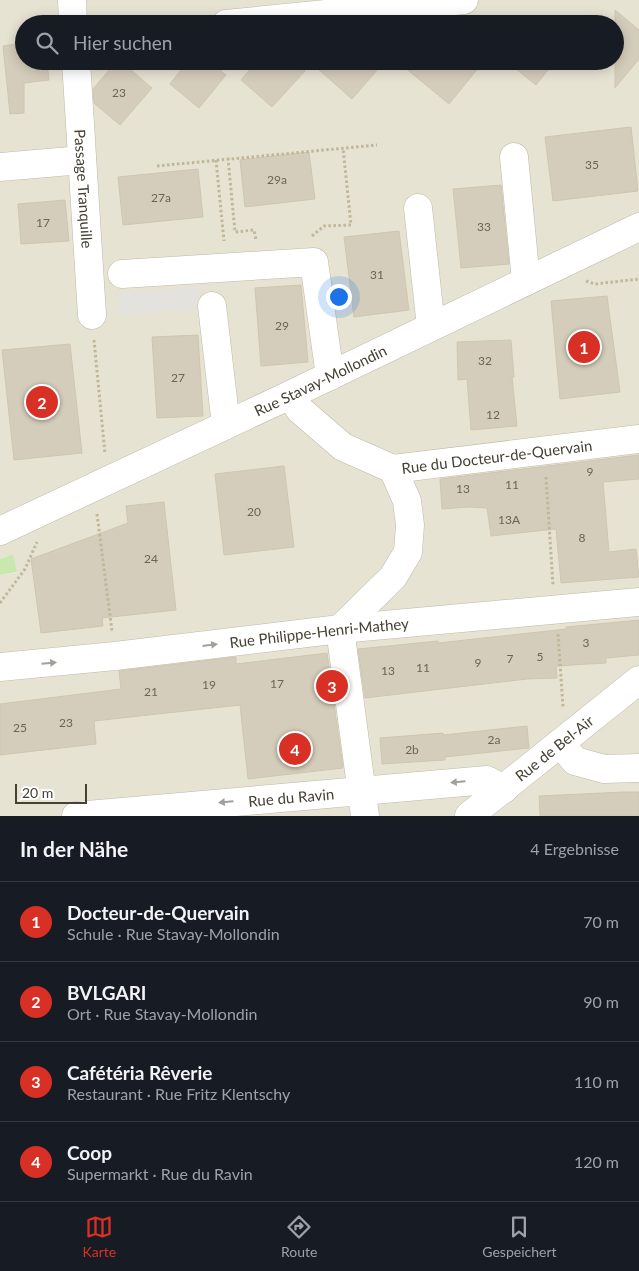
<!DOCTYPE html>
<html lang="de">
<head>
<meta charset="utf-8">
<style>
	:root { --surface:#171b24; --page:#242831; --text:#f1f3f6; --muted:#9ea1a6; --line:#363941; --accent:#d93025 }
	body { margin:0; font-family:Lato,sans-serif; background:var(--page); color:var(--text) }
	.scale { position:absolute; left:15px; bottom:12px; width:72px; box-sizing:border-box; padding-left:5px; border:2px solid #454135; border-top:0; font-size:14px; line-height:18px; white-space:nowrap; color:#454135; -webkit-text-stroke:4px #fff; paint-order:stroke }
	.you { position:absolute; left:338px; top:296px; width:18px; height:18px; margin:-12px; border:4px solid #fff; border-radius:50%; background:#1a73e8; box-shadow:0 0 0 8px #1a73e833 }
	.badge { display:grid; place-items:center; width:32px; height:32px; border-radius:50%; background:var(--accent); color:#fff; font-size:16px; font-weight:700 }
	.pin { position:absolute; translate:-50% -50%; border:2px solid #fff; box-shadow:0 1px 5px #0006 }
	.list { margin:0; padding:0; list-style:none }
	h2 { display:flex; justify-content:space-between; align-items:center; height:65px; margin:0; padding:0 20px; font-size:21px }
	h2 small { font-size:16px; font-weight:400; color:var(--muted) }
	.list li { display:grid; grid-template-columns:32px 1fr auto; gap:15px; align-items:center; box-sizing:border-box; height:80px; padding:0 20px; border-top:1px solid var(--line) }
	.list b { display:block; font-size:19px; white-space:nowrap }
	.list p { margin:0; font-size:16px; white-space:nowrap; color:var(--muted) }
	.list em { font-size:16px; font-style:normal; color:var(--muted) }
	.icon { flex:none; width:28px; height:28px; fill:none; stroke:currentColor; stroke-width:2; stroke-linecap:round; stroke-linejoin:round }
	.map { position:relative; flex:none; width:639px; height:816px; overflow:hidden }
	.search { position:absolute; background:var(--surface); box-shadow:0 2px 12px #0003; left:15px; right:15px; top:15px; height:55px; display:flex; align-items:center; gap:12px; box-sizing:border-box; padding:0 18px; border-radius:28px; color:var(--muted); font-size:19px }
	.sheet { height:385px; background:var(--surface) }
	nav { display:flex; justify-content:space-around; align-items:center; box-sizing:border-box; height:70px; border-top:1px solid var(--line); background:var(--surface); font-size:14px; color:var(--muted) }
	nav a { display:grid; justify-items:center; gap:2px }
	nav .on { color:var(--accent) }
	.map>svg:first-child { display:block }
	.residential { fill:#e7e3d3; fill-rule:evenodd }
	.green { fill:#c8e8ad }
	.parking { fill:#e4e2de }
	.building { fill:#d5cdbb; stroke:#cfc6ae }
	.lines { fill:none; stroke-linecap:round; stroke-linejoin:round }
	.minor-casing { stroke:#beb9a8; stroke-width:29 }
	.path { stroke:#c0b699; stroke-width:3; stroke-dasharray:2.5 2.5; stroke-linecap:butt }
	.minor { stroke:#fff; stroke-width:28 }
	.oneway { fill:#a2a09a }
	.labels { text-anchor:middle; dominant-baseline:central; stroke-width:4.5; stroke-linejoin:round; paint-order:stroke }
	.number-label { font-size:12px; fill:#696456 }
	.street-label { font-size:15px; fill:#454135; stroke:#fff }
</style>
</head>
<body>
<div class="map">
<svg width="639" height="816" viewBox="0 0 639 816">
	<rect width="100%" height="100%" fill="#f3f0e5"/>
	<!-- residential -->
	<path class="residential" d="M0 0H639V816H0V575L17 573 13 554 0 559ZM24 24H615V61H24Z"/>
	<!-- green -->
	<path class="green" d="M13 554 17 572 0 575V559Z"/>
	<!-- parking -->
	<path class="parking" d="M199 287 201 307 120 315 118 294Z"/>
	<!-- building -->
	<path class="building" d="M615 10 639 30V59L615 88Z
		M24 43V61H47L49 80 24 83V113L10 114 3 46Z
		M117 61H121L152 88 120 125 94 103 93 89Z
		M188 61H209L226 75 199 108 170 84Z
		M257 61H294L305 71 272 107 241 80Z
		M309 61H385L352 99Z
		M397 61H484L449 104Z
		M506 61H555L536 85Z
		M631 127 638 191 553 201 545 137Z
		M309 152 315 199 245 207 240 160Z
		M198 169 203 217 123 225 118 177Z
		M501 185 509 264 461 268 453 189Z
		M65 200 69 241 21 244 18 204Z
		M399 231 409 310 354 317 344 237Z
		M301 285 308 362 261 366 255 288Z
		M607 296 620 392 560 399 551 301Z
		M198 335 203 416 157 418 152 337Z
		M511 340 514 377H512L517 426 471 430 467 379 458 380 457 342Z
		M70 344 82 453 14 460 2 350Z
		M639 455V479L603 482 609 552 636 549 639 577 561 583 556 529 491 536 487 508 469 507 442 509 440 479Z
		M284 466 294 547 224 555 215 474Z
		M164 502 176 610 102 618 103 626 41 633 31 559 128 523 126 506Z
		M639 620V655L606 658V663L556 666 557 678 527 679 365 698 358 649 438 641V643L566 629V627Z
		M327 653 343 768 248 779 240 705 94 721 96 744 0 755V704L121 689 119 671 236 657V664Z
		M527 726 529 748 445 757V760L382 764 380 738 443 733V735Z
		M623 792H639V816H540L539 796Z"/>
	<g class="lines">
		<defs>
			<g id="minor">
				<path d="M72 0 73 24"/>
				<path d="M226 24 464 0"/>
				<path id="s1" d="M76 61 92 315"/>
				<path d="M514 157 526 281"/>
				<path d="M0 167 82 160"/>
				<path d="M418 208 431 327"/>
				<path d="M122 274 314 262 330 376"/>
				<path d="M212 306 226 425"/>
				<path id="s2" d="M290 395 300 410 343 447 393 469 639 439"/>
				<path id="s3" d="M0 531 290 395 639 227"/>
				<path d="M340 629 393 577 408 552 410 525 407 501 393 469"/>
				<path d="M340 629 365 816"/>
				<path id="s4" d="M0 667 115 656 340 629 639 602"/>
				<path d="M560 743 575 761 604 769 639 768"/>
				<path id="s5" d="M76 816 487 780 504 789"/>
				<path id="s6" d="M469 816 639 680"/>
			</g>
		</defs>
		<!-- minor casing -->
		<use href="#minor" class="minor-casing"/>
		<!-- path -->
		<path class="path" d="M228 158 235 232 254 230 256 240
			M216 160 224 241
			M157 166 377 145
			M312 236 324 226 351 225 343 148
			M586 281 595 284 639 279
			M94 340 105 454
			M546 477 553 585
			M97 514 112 631
			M0 603 25 569 37 542
			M558 634 563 707"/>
		<!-- minor -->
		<use href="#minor" class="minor"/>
	</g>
	<!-- one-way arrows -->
	<defs><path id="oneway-solid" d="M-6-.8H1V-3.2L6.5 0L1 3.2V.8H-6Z" transform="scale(1.25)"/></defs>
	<g class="oneway">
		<use href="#oneway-solid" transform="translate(210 645) rotate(-7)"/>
		<use href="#oneway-solid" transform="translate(49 663) rotate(-5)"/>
		<use href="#oneway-solid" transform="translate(458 782) rotate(175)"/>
		<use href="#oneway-solid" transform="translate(226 802) rotate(175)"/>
	</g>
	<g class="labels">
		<!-- number labels -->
		<g class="number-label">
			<text x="119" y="92">23</text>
			<text x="592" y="164">35</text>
			<text x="277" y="179">29a</text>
			<text x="161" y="197">27a</text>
			<text x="43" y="222">17</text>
			<text x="484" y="226">33</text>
			<text x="377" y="274">31</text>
			<text x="282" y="325">29</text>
			<text x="485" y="360">32</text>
			<text x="178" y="377">27</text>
			<text x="493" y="414">12</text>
			<text x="590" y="471">9</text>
			<text x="512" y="484">11</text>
			<text x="463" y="488">13</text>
			<text x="254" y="511">20</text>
			<text x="509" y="519">13A</text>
			<text x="582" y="537">8</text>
			<text x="151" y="558">24</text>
			<text x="586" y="642">3</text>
			<text x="540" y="656">5</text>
			<text x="510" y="658">7</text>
			<text x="478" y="662">9</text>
			<text x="423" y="667">11</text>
			<text x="388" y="670">13</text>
			<text x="277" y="683">17</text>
			<text x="209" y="684">19</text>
			<text x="151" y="691">21</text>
			<text x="66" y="722">23</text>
			<text x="20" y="727">25</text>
			<text x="494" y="739">2a</text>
			<text x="412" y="749">2b</text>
		</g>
		<!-- street labels -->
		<g class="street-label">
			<text stroke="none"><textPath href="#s1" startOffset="128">Passage Tranquille</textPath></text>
			<text stroke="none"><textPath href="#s3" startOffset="354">Rue Stavay-Mollondin</textPath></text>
			<text stroke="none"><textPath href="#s2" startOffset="234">Rue du Docteur-de-Quervain</textPath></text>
			<text stroke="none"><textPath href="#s4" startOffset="321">Rue Philippe-Henri-Mathey</textPath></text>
			<text stroke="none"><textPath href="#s6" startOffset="109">Rue de Bel-Air</textPath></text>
			<text stroke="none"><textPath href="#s5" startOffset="216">Rue du Ravin</textPath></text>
		</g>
	</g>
</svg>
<div class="scale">20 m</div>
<div class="you"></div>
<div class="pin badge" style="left:584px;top:347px">1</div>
<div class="pin badge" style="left:42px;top:402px">2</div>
<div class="pin badge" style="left:332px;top:686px">3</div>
<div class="pin badge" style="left:295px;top:749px">4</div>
<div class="search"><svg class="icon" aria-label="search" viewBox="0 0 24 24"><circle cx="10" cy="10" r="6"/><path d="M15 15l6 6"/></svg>Hier suchen</div>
</div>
<section class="sheet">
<h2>In der Nähe<small>4 Ergebnisse</small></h2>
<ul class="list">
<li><span class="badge">1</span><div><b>Docteur-de-Quervain</b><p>Schule · Rue Stavay-Mollondin</p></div><em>70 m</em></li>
<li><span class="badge">2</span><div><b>BVLGARI</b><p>Ort · Rue Stavay-Mollondin</p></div><em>90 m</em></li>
<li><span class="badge">3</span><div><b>Cafétéria Rêverie</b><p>Restaurant · Rue Fritz Klentschy</p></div><em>110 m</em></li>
<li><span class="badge">4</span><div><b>Coop</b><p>Supermarkt · Rue du Ravin</p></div><em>120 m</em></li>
</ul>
</section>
<nav>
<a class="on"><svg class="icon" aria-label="map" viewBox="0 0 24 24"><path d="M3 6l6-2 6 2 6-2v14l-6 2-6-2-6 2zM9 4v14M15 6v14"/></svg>Karte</a>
<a><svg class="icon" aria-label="directions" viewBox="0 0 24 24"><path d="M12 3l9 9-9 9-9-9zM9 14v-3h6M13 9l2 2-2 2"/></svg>Route</a>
<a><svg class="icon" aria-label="saved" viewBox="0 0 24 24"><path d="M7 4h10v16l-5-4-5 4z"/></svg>Gespeichert</a>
</nav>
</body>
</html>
